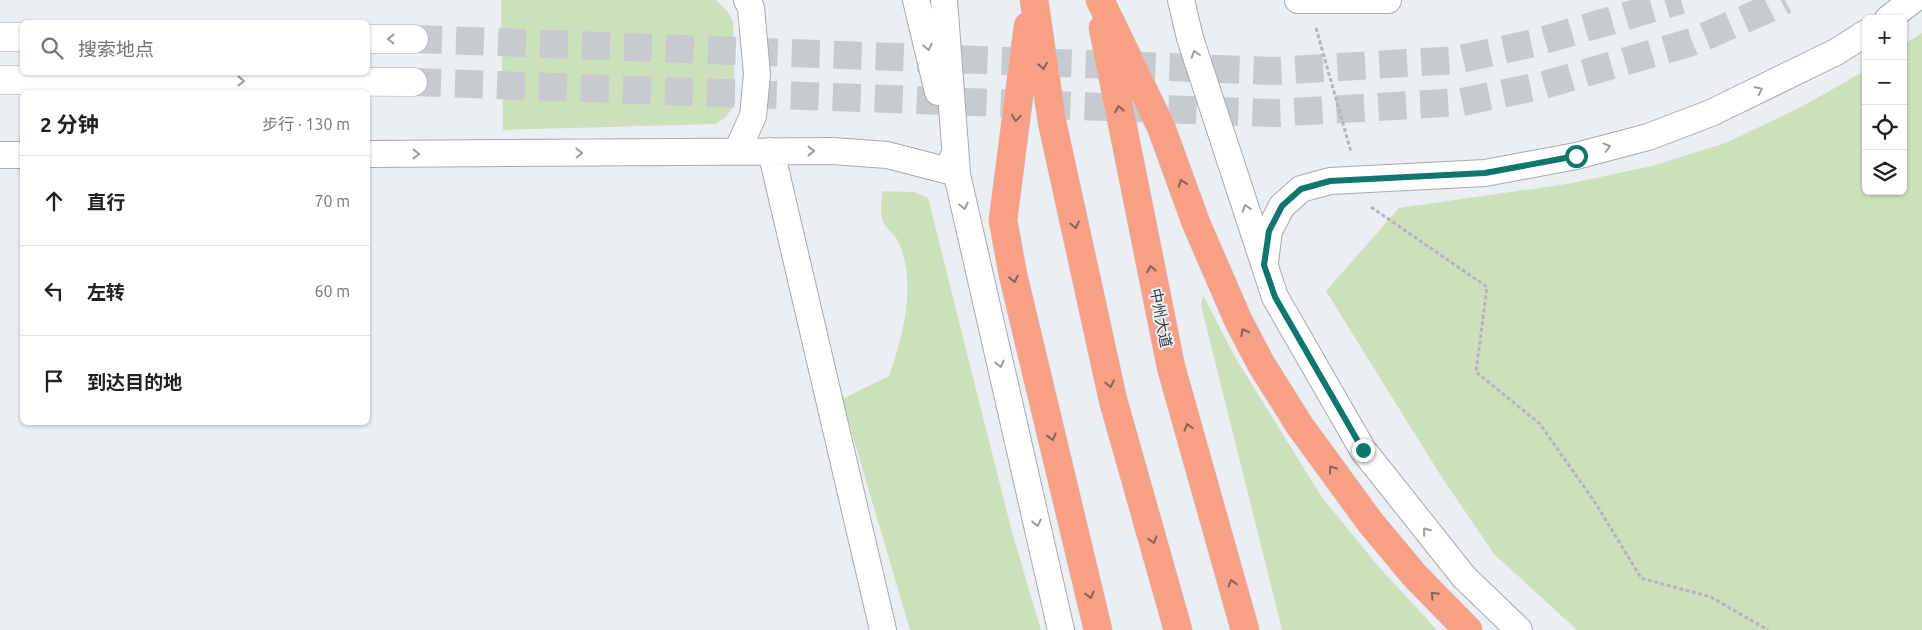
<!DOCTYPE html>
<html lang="zh">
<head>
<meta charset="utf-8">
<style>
	:root { --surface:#fff; --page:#f6f6f6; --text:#202124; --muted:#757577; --line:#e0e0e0 }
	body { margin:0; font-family:Ubuntu,"Noto Sans SC",sans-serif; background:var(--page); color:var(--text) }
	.controls { position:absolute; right:15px; top:15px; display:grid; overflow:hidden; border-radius:8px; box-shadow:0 1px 4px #0004 }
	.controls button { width:45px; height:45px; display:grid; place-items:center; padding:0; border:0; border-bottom:1px solid var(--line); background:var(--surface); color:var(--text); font:25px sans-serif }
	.stop { position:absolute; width:15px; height:15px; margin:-11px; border:4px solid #0f766e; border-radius:50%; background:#fff }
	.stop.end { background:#0f766e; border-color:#fff; box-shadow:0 1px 5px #0008 }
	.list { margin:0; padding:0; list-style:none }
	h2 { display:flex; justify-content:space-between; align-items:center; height:65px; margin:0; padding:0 20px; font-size:21px }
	h2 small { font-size:16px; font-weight:400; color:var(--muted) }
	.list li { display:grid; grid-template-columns:32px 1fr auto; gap:15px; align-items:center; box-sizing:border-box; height:90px; padding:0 20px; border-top:1px solid var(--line) }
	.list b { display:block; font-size:19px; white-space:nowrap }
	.list em { font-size:16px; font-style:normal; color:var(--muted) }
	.icon { flex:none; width:28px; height:28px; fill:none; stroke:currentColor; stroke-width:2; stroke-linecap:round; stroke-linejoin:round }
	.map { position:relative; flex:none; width:1922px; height:630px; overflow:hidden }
	.search { position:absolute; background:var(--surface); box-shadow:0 1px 4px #0004; left:20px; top:20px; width:350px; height:55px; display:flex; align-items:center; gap:12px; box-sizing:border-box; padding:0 18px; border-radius:8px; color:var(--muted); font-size:19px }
	.panel { position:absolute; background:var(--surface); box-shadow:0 1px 4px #0004; left:20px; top:90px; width:350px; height:335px; border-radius:8px }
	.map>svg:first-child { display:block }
	.green { fill:#cce1bb }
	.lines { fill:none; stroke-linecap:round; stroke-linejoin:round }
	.secondary-tunnel { stroke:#c7cace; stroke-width:28; stroke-dasharray:28 14; stroke-linecap:butt }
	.street-casing { stroke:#a6a9ad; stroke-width:28 }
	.secondary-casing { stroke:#a6a9ad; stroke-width:29 }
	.highway-casing { stroke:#cbcbcc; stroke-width:29 }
	.path { stroke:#b2b5b9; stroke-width:3; stroke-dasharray:4 2.5; stroke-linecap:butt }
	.street { stroke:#fff; stroke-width:26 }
	.secondary { stroke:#fff; stroke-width:28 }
	.highway { stroke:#f8a085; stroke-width:28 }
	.oneway { stroke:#9b9c9c }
	.oneway2 { stroke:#846258 }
	.route { stroke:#0f766e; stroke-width:6 }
	.labels { text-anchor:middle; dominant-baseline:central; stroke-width:4; stroke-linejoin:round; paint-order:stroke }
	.street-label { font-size:15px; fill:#37383a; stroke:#ebeef3 }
</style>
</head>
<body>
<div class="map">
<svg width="1922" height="630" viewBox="0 0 1922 630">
	<rect width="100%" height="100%" fill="#ebeef3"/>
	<!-- green -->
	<path class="green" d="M501 0H716L728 12 733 22 735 104 726 117 716 124 503 130Z
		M1922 33V630H1577L1494 554 1441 476 1326 291 1399 208 1567 184 1652 166 1728 142 1803 106 1866 70V191H1903V45Z
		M882 191 914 192 928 198 1012 532 1041 630H910L842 399 889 376C903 336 917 285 899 243 896 236 889 231 885 225 879 218 882 200 882 191Z
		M1203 295 1235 357 1321 496 1378 566 1437 630H1282L1201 305Z"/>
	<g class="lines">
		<!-- secondary-tunnel -->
		<path class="secondary-tunnel" d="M414 39 1274 71 1456 60 1534 43 1681 0
			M413 82 1275 113 1462 102 1544 85 1692 42 1768 9 1785 0"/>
		<defs>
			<path id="street" d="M916 0 938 92
				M1181 0 1190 38 1275 297 1363 450 1464 577 1519 630
				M1298 0H1388
				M1888 19 1913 0
				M737 151 753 116 757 74 751 8 747 0
				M771 151 883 630
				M368 154 833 151 887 155 957 173 944 0
				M0 155H22
				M953 157 1061 630
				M1265 262 1269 231 1282 206 1301 189 1330 181 1485 173 1576 156 1648 137 1711 113 1836 52 1866 33"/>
			<path id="secondary" d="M0 37H22
				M368 39H414
				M0 80 413 82"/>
			<path id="highway" d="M1034 0 1052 122 1113 400 1178 630
				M1100 0 1161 127 1196 223 1238 320 1261 364 1300 426 1370 522 1415 576 1468 630
				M1028 26 1003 220 1013 275 1098 630
				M1103 28 1171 367 1245 630"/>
		</defs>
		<!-- street casing -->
		<use href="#street" class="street-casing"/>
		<!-- secondary casing -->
		<use href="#secondary" class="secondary-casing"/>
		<!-- highway casing -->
		<use href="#highway" class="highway-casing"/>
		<!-- path -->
		<path class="path" d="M1316 28 1351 152
			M1371 207 1487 287 1476 372 1540 424 1596 504 1641 578 1711 597 1768 630"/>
		<!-- street -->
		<use href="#street" class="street"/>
		<!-- secondary -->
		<use href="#secondary" class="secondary"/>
		<!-- highway -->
		<use href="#highway" class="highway"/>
	</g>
	<!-- one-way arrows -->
	<defs><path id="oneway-chevron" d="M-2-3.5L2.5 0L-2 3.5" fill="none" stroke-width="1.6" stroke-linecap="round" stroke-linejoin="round" transform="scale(1.25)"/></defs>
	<g class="oneway">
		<use href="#oneway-chevron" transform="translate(391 39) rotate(-180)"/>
		<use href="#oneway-chevron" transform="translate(928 47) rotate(77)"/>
		<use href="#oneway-chevron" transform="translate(1195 54) rotate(-108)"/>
		<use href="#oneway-chevron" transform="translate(241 81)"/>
		<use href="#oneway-chevron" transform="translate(1759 90) rotate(-26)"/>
		<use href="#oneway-chevron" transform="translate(1607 147) rotate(-14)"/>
		<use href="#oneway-chevron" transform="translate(811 151)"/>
		<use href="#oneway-chevron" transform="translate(579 153) rotate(-1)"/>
		<use href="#oneway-chevron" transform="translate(416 154)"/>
		<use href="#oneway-chevron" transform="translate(964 206) rotate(77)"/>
		<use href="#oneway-chevron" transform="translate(1246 208) rotate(-108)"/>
		<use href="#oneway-chevron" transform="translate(1000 364) rotate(77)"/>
		<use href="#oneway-chevron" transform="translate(1037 523) rotate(77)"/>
		<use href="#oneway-chevron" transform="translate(1426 531) rotate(-129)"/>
	</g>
	<g class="oneway2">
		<use href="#oneway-chevron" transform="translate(1043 66) rotate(81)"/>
		<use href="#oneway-chevron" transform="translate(1119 109) rotate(-101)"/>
		<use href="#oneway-chevron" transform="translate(1016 118) rotate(97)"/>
		<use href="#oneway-chevron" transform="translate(1182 183) rotate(-110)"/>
		<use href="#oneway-chevron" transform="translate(1075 225) rotate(78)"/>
		<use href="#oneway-chevron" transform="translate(1151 269) rotate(-101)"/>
		<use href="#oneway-chevron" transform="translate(1014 279) rotate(78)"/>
		<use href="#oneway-chevron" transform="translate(1244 332) rotate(-118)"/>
		<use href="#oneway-chevron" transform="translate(1110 384) rotate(78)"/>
		<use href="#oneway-chevron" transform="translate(1188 427) rotate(-106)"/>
		<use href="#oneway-chevron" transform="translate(1052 437) rotate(76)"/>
		<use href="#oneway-chevron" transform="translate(1332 469) rotate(-126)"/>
		<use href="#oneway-chevron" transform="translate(1153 540) rotate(74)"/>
		<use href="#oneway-chevron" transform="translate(1232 583) rotate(-106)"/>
		<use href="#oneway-chevron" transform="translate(1090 595) rotate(76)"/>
		<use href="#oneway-chevron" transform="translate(1434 595) rotate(-134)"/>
	</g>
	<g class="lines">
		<!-- route -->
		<path class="route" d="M1363 450 1275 297 1264 265 1269 231 1282 206 1301 189 1330 181 1485 173 1576 156"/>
	</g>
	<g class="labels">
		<!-- street labels -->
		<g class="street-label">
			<text transform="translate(1161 318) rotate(79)">中州大道</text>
		</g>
	</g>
</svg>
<div class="controls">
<button>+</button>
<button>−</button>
<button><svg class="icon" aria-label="locate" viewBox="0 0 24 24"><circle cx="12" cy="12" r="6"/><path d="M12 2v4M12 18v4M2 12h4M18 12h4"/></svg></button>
<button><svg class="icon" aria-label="layers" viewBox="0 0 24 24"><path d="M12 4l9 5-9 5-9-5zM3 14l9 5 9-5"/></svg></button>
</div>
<div class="stop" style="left:1576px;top:156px"></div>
<div class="stop end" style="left:1363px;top:450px"></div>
<div class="search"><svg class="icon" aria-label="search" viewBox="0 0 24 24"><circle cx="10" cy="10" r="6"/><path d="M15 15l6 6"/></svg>搜索地点</div>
<section class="panel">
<h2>2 分钟<small>步行 · 130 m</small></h2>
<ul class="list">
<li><svg class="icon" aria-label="ahead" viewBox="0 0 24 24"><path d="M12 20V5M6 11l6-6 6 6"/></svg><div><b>直行</b></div><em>70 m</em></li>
<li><svg class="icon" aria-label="left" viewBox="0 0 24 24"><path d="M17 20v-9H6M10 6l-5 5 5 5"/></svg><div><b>左转</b></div><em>60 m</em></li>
<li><svg class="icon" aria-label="arrive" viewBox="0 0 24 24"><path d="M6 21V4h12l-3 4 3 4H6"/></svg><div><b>到达目的地</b></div></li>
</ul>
</section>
</div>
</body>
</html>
